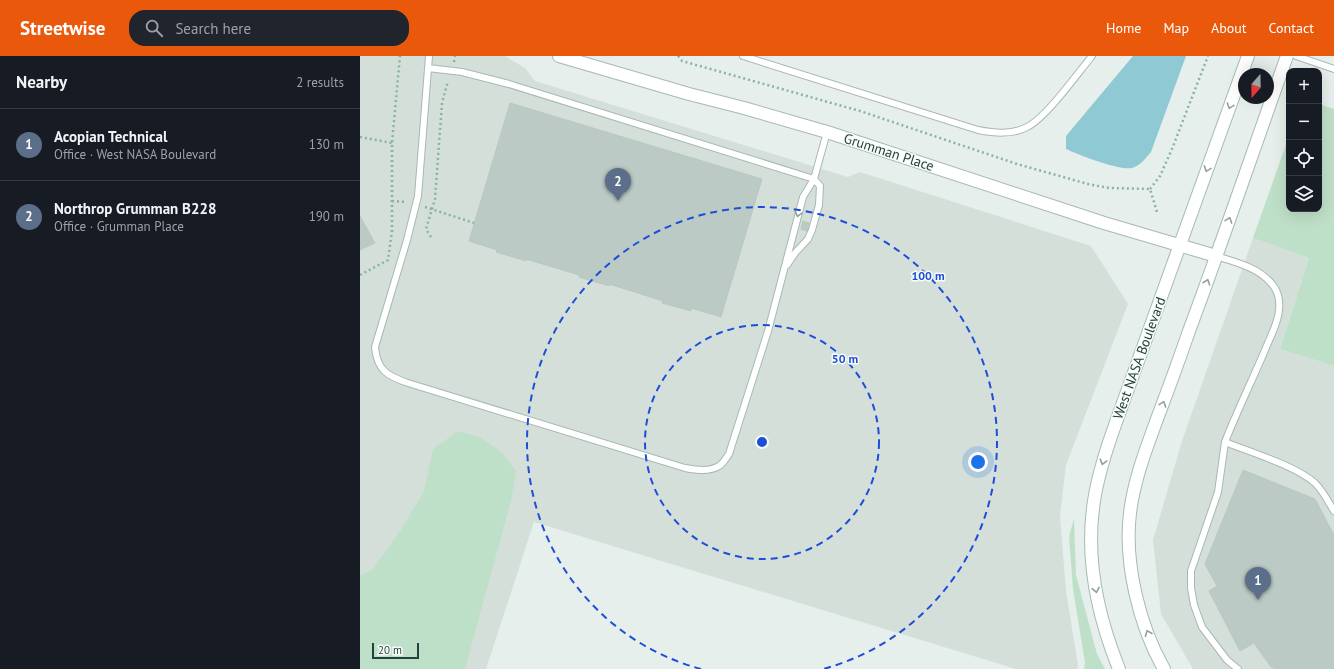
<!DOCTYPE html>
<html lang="en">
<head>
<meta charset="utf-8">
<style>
	:root { --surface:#171b24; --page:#20242c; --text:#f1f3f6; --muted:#9ea1a6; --line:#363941; --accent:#ea580c }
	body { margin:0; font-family:"PT Sans",sans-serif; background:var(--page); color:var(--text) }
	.controls { position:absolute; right:12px; top:12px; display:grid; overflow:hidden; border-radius:8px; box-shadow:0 4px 16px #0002 }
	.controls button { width:36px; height:36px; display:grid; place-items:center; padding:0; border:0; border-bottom:1px solid var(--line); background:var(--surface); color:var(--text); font:20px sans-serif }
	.compass { position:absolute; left:878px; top:12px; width:36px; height:36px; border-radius:50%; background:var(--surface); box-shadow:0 4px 16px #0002; rotate:200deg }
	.scale { position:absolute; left:12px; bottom:10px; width:47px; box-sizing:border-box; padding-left:4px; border:2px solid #24423a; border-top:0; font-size:11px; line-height:14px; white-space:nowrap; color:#24423a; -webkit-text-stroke:3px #f7fbf9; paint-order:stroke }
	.you { position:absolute; left:618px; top:406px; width:14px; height:14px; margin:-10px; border:3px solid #fff; border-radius:50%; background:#1a73e8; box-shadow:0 0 0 6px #1a73e833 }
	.badge { display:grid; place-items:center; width:26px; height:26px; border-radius:50%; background:var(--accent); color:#fff; font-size:13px; font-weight:700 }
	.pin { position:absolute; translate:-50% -33px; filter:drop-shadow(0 1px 2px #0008) }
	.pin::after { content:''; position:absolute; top:21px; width:14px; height:12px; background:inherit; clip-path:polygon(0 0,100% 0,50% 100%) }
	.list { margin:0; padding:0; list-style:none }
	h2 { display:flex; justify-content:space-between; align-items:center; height:52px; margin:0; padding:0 16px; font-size:17px }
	h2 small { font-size:13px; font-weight:400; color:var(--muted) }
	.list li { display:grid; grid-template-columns:26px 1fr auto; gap:12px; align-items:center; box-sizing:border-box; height:72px; padding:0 16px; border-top:1px solid var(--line) }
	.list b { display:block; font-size:15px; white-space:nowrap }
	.list p { margin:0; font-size:13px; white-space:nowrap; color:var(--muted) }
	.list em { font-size:13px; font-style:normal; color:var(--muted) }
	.icon { flex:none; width:22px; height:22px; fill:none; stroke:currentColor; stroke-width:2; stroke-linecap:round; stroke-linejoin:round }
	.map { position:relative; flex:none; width:974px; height:613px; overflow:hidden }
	header { display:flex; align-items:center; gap:24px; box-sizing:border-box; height:56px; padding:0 20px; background:var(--accent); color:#fff }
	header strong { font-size:19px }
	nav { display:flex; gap:22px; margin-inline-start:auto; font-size:14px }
	.search { width:280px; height:36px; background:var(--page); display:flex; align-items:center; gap:10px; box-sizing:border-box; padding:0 14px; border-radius:16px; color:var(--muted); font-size:15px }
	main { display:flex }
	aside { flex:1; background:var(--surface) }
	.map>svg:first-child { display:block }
	.built { fill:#d4dfda }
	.green { fill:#bfe0c8 }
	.water { fill:#8ec9d4 }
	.building { fill:#bbcac4; stroke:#b8c9c2 }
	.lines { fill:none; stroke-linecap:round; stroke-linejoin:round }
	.service-casing { stroke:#a8b8b2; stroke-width:8 }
	.minor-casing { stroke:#a8b8b2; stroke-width:14 }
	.secondary-casing { stroke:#a4bbb3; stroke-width:14 }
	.path { stroke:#86b3a5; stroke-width:2.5; stroke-dasharray:2 3; stroke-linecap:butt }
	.service { stroke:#fff; stroke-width:6 }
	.minor { stroke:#fff; stroke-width:12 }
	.secondary { stroke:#fff; stroke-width:12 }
	.oneway { stroke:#92a09c }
	.ring { fill:none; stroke:#1d4ed8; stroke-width:2; stroke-dasharray:7 5 }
	.labels { text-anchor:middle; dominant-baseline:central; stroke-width:3; stroke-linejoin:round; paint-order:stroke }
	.street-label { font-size:14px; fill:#24423a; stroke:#f7fbf9 }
	.centre { fill:#1d4ed8; stroke:#f7fbf9; stroke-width:2 }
	.ring-label { font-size:12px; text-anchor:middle; font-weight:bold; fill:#1d4ed8; stroke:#f7fbf9; stroke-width:3; stroke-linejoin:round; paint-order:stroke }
</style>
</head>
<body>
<header>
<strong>Streetwise</strong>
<div class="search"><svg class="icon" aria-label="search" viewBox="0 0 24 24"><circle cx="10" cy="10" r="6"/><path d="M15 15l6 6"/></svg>Search here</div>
<nav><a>Home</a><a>Map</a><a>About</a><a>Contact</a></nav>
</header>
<main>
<aside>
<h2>Nearby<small>2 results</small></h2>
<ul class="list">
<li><span class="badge" style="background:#5c6f8a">1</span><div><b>Acopian Technical</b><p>Office · West NASA Boulevard</p></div><em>130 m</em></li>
<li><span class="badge" style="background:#5c6f8a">2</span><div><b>Northrop Grumman B228</b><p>Office · Grumman Place</p></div><em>190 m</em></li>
</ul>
</aside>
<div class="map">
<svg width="974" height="613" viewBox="0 0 974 613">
	<rect width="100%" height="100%" fill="#e6efeb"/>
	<!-- built -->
	<path class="built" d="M0 0H146L148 2 165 12 175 25 488 121 500 116 731 190 768 248 706 409 700 460 706 535 718 609 717 613H656L174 466 126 613H0Z
		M893 182 949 202 920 293 974 310V613H833L801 558 793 484 822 385Z"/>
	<!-- green -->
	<path class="green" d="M959 48 974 53V310L920 293 949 202 893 182 929 80V153H959Z
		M98 375 120 381 144 398 156 415 151 445 105 613H0V520L13 513 42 472 64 435 73 393Z
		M714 462 716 519 737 598 745 613H724L725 607 713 533 709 481Z"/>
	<!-- water -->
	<path class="water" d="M773 0H826L791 96C785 103 781 109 772 112 760 115 719 99 706 93V80Z"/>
	<!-- building -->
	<path class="building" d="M150 47 402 123 361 261 331 252V255L302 247 303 245 249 228V230L219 221V219L166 203V205L136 196 137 194 109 185Z
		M0 160 15 187 0 194Z
		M443 165 449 167 447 175 441 173Z
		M883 414 955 443 974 479V613H916L911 611 894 587 880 595 849 535 857 530 845 508Z"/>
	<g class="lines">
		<defs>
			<path id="service" d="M69 0 58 140 47 184 15 291C17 314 27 320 48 327L325 412C336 414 349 416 359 410 363 408 366 402 369 398L408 275 443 141 454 123 467 76
				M383 0 618 74C634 77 652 79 667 71 686 62 717 18 732 0
				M936 0 974 13
				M68 12 102 16 149 28 454 123 460 130 459 149 452 174 448 183 435 197 427 209
				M856 200C875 206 898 211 912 228 918 235 920 245 919 254 918 268 910 281 905 294 892 325 877 355 865 386 890 396 936 410 955 427 963 435 968 445 974 455
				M865 386 858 436 831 515V532L834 549 842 571 867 604 878 613"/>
			<path id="minor" d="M199 0 329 38 384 52 467 76 744 167 856 200"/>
			<path id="secondary" d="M759 613C738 561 725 502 734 445 738 419 746 394 755 369L888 0
				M804 613C779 569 764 507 770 457 774 424 786 393 797 363 808 334 819 304 829 275 863 184 894 92 927 0"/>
		</defs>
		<!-- service casing -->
		<use href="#service" class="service-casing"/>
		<!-- minor casing -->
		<use href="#minor" class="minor-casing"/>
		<!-- secondary casing -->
		<use href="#secondary" class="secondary-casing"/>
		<!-- path -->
		<path class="path" d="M318 0 322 5 500 55 657 108 728 128 749 132 790 133 797 156
			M94 6 95 0
			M0 81 32 87
			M790 133 800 120 812 93 848 0
			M32 145 46 146
			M65 151 114 167
			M71 181 66 173 75 143 82 47 88 25
			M0 219 28 204 32 175V87L40 0"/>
		<!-- service -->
		<use href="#service" class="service"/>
		<!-- minor -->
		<use href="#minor" class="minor"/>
		<!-- secondary -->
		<use href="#secondary" class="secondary"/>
	</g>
	<!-- one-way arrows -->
	<defs><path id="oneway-chevron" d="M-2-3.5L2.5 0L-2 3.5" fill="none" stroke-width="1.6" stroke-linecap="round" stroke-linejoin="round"/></defs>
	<g class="oneway">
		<use href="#oneway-chevron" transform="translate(870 50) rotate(110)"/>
		<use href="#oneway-chevron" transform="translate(847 113) rotate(110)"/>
		<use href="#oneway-chevron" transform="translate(438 158) rotate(106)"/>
		<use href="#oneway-chevron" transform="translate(869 164) rotate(-70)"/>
		<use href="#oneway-chevron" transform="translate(847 226) rotate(-71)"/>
		<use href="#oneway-chevron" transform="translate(803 348) rotate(-70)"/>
		<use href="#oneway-chevron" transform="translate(743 406) rotate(105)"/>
		<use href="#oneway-chevron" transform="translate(736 534) rotate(79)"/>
		<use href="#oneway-chevron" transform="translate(788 577) rotate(-112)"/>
	</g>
	<!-- distance rings -->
	<g class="ring">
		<circle cx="402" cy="386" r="117"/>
		<path d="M341 613A235 235 0 1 1 463 613"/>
	</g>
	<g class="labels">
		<!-- street labels -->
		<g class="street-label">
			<text transform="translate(529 96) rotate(18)">Grumman Place</text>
			<text transform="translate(779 302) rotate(-70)">West NASA Boulevard</text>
		</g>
	</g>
	<circle cx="402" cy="386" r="6" class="centre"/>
	<g class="ring-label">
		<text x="568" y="224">100 m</text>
		<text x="485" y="307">50 m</text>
	</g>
</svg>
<div class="controls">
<button>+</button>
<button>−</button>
<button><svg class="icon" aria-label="locate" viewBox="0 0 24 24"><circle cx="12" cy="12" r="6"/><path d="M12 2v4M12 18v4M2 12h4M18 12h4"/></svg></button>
<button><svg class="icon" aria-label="layers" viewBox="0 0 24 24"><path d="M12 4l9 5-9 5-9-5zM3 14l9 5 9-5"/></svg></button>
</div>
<svg class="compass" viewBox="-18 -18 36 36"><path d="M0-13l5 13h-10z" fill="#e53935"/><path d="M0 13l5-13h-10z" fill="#9ea1a6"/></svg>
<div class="scale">20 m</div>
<div class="you"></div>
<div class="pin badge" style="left:898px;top:544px;background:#5c6f8a">1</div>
<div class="pin badge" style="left:258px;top:145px;background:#5c6f8a">2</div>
</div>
</main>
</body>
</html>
